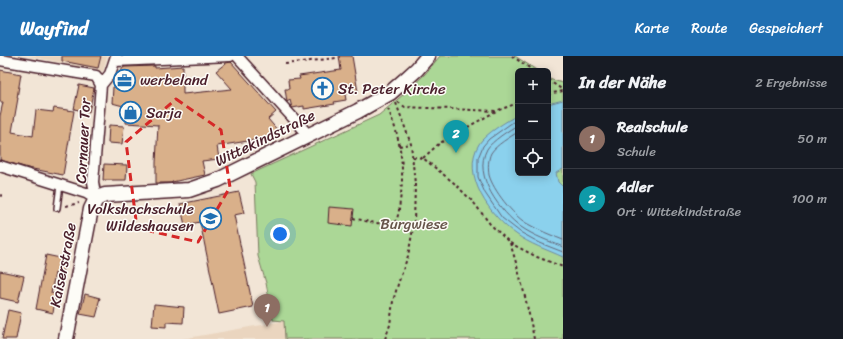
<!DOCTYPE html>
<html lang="de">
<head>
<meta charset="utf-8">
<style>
	:root { --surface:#171b24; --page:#20242c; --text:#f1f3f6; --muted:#9ea1a6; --line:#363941; --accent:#1f6fb2 }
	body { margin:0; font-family:Sriracha,sans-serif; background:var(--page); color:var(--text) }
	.controls { position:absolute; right:12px; top:12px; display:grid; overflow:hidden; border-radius:6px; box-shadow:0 2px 10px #0003 }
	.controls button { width:36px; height:36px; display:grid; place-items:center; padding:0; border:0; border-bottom:1px solid var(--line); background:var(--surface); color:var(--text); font:20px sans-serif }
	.you { position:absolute; left:280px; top:178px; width:14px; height:14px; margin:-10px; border:3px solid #fff; border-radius:50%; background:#1a73e8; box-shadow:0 0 0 6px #1a73e833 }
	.badge { display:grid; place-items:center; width:26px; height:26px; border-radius:50%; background:var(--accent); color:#fff; font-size:13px; font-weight:700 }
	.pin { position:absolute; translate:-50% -33px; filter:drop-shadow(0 1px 2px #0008) }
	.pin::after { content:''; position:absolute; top:21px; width:14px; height:12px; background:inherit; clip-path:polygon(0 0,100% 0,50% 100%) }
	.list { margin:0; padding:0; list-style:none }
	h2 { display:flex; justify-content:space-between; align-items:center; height:52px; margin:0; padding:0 16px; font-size:17px }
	h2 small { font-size:13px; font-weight:400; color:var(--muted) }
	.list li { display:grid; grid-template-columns:26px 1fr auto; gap:12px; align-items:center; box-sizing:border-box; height:60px; padding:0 16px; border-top:1px solid var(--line) }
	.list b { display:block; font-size:15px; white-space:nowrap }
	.list p { margin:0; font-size:13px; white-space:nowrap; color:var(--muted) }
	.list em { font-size:13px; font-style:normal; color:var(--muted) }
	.icon { flex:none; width:22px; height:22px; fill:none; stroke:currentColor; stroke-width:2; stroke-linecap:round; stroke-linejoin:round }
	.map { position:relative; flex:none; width:563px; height:283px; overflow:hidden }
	header { display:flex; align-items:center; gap:24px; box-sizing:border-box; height:56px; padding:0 20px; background:var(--accent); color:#fff }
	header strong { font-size:19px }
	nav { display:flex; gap:22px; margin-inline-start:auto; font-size:14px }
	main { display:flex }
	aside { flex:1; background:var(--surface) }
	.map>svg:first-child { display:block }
	.built { fill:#ead5bf }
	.green { fill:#abd796; stroke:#7a7b60 }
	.water { fill:#8bd1ed; stroke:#718a9f }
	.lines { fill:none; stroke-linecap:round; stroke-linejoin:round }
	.shore { stroke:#646679; stroke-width:1 }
	.building { fill:#d9b08a; stroke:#4a1f2b }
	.lane-casing { stroke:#4a1f2b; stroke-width:8 }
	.street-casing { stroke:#4a1f2b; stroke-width:13 }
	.secondary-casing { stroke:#4a1f2b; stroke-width:17 }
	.path { stroke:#4a1f2b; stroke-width:2; stroke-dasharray:3 3; stroke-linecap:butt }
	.lane { stroke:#fdfcf7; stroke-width:5 }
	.street { stroke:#fdfcf7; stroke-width:10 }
	.secondary { stroke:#fdfcf7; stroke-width:14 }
	.marked { fill:none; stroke:#d62828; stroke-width:3; stroke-dasharray:8 5; stroke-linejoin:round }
	.labels { text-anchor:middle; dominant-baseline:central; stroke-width:3; stroke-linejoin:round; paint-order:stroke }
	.poi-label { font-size:15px; fill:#4a1f2b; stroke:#fdfcf7; text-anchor:start }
	.street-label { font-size:15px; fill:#4a1f2b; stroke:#fdfcf7 }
	.park-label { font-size:15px; fill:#67564b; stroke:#fdfcf7 }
</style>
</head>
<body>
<header>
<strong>Wayfind</strong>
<nav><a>Karte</a><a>Route</a><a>Gespeichert</a></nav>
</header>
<main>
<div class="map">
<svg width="563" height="283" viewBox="0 0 563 283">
	<rect width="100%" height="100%" fill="#f2e5d6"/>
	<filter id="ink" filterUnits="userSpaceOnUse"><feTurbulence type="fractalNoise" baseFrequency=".025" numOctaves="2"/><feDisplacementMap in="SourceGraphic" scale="8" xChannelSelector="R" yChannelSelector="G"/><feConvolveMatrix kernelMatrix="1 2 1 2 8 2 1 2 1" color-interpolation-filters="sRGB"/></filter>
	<g filter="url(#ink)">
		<!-- built -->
		<path class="built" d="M28 0H107L103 15Z
			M284 265 285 283H182Z"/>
		<!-- green -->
		<path class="green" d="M440 0H515L538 15H518V117H548V22L552 24 563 27V283H285L284 265 273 264 266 227 258 200 255 126 251 118 379 59 404 38 425 18Z"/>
		<!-- water -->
		<path class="water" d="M563 44V113L556 117 558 126 563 131V201C548 194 529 188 516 178 491 161 460 119 479 88 485 78 508 64 518 59V117H548V48Z"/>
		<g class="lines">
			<!-- shore -->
			<path class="shore" d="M518 64 513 66 489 83 483 90 478 102V121L485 137 502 162 520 176 540 187 563 196
				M518 69C510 73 491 86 487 93 472 120 501 156 521 171 534 180 549 185 563 191
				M518 76C510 81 496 89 491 97 488 103 488 112 489 119 493 134 513 159 526 167 538 174 551 179 563 184"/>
		</g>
		<!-- building -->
		<path class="building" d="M62 0H101L98 12 62 5Z
			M339 0H352L358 36 345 38 346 44 334 46 335 48 304 53V50L292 52 290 44 287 46 285 33H289L288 24 300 23 299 20 341 14Z
			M231 6 276 56 268 63 279 76 261 92 254 84 217 90 219 103 202 105 205 119 172 126V127H156V107L158 69 126 67 127 51 112 47 113 31H116L120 16 124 11 155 10V12L183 10V38L232 33 216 15 226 7Z
			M0 14 21 18 17 42H18L12 76 33 80 36 54 53 56 54 52 74 55 63 119 28 112 0 104V60L3 46H0Z
			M79 29 94 32 89 56 74 53Z
			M109 69 124 70 122 88 108 87Z
			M104 108 127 109 126 124H103Z
			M239 136 244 157 234 159 253 251 219 258 200 166 185 169 180 148Z
			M329 151 354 153 352 170 328 167Z
			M46 199 65 203 62 218 55 217 51 237 56 238 53 257 36 253Z
			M0 215 24 220 18 246 0 242Z
			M85 238 100 242 98 249 99 250 96 261 80 258Z
			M154 248 184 251 183 267 166 266V271L152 270Z
			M8 254 21 257 16 283H2Z"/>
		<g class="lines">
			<defs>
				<path id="lane" d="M57 152 60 129"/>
				<path id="street" d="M237 0 304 74 306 80
					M0 4 96 20 101 29
					M115 5 230 0
					M101 29 110 18 116 0
					M0 110 86 137 96 143
					M96 143 93 126 101 29"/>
				<path id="secondary" d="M66 283 91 153 96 143 105 139 189 134 218 124 358 55 390 37 406 23 417 13 428 0"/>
			</defs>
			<!-- lane casing -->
			<use href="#lane" class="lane-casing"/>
			<!-- street casing -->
			<use href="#street" class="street-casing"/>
			<!-- secondary casing -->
			<use href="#secondary" class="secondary-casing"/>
			<!-- path -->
			<path class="path" d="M512 0 534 15
				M285 8 336 2
				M548 24 563 34
				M548 38 563 35
				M398 46 405 51 496 55
				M399 90 410 88
				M413 101 423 102 454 127 474 147 490 168 510 187 537 201 563 211
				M423 102 440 87 496 55 518 47
				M0 140 3 139
				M66 150 79 147
				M353 162C366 165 381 170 395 166 399 160 399 153 400 145 405 113 401 83 388 53
				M510 187C520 218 528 251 534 283
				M385 283 390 269 393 245 399 225 408 200 414 167 415 128 411 88 396 47"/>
			<!-- lane -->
			<use href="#lane" class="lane"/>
			<!-- street -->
			<use href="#street" class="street"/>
			<!-- secondary -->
			<use href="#secondary" class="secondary"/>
		</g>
	</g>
	<!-- marked area -->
	<path class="marked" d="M176 43 221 74 230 131 198 186 137 172 126 86Z"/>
	<!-- icons -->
	<defs>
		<symbol id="office-ring" viewBox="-11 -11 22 22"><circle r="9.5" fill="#fdfcf7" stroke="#1f6fb2" stroke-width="1.5"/><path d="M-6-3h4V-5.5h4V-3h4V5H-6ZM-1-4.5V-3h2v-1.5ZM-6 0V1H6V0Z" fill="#1f6fb2"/></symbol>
		<symbol id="church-ring" viewBox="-11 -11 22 22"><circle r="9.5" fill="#fdfcf7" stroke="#1f6fb2" stroke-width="1.5"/><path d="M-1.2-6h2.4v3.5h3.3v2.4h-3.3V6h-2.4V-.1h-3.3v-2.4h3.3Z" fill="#1f6fb2"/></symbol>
		<symbol id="shop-ring" viewBox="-11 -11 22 22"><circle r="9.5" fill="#fdfcf7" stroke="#1f6fb2" stroke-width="1.5"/><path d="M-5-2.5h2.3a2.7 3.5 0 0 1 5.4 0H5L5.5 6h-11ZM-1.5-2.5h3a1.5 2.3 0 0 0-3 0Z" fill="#1f6fb2"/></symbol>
		<symbol id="university-ring" viewBox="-11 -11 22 22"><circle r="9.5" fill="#fdfcf7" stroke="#1f6fb2" stroke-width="1.5"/><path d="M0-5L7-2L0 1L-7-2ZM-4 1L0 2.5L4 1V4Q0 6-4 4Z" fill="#1f6fb2"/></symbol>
	</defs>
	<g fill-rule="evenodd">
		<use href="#office-ring" x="112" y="12" width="25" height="25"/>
		<use href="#church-ring" x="310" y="20" width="25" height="25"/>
		<use href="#shop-ring" x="118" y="44" width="25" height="25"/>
		<use href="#university-ring" x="198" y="150" width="25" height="25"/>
	</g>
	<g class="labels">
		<!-- poi labels -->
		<g class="poi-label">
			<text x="140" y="24">werbeland</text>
			<text x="338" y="33">St. Peter Kirche</text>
			<text x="146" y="57">Sarja</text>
			<text x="194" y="153" text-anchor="end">Volkshochschule<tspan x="194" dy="17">Wildeshausen</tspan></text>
		</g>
		<!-- street labels -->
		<g class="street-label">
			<text transform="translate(265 82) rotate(-26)">Wittekindstraße</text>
			<text transform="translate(83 85) rotate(-87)">Cornauer Tor</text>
			<text transform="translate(63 209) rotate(-79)">Kaiserstraße</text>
		</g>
		<!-- park labels -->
		<g class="park-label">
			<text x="414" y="168">Burgwiese</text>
		</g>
	</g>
</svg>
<div class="controls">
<button>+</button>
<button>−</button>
<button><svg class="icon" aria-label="locate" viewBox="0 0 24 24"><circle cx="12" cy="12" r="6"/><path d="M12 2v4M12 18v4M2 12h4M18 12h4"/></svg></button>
</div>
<div class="you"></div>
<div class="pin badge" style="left:267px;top:271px;background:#8d6e63">1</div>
<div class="pin badge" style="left:456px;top:97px;background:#0f9aa8">2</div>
</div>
<aside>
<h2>In der Nähe<small>2 Ergebnisse</small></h2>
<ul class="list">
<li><span class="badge" style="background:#8d6e63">1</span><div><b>Realschule</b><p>Schule</p></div><em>50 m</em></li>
<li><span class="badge" style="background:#0f9aa8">2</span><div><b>Adler</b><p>Ort · Wittekindstraße</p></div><em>100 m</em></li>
</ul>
</aside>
</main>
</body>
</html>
